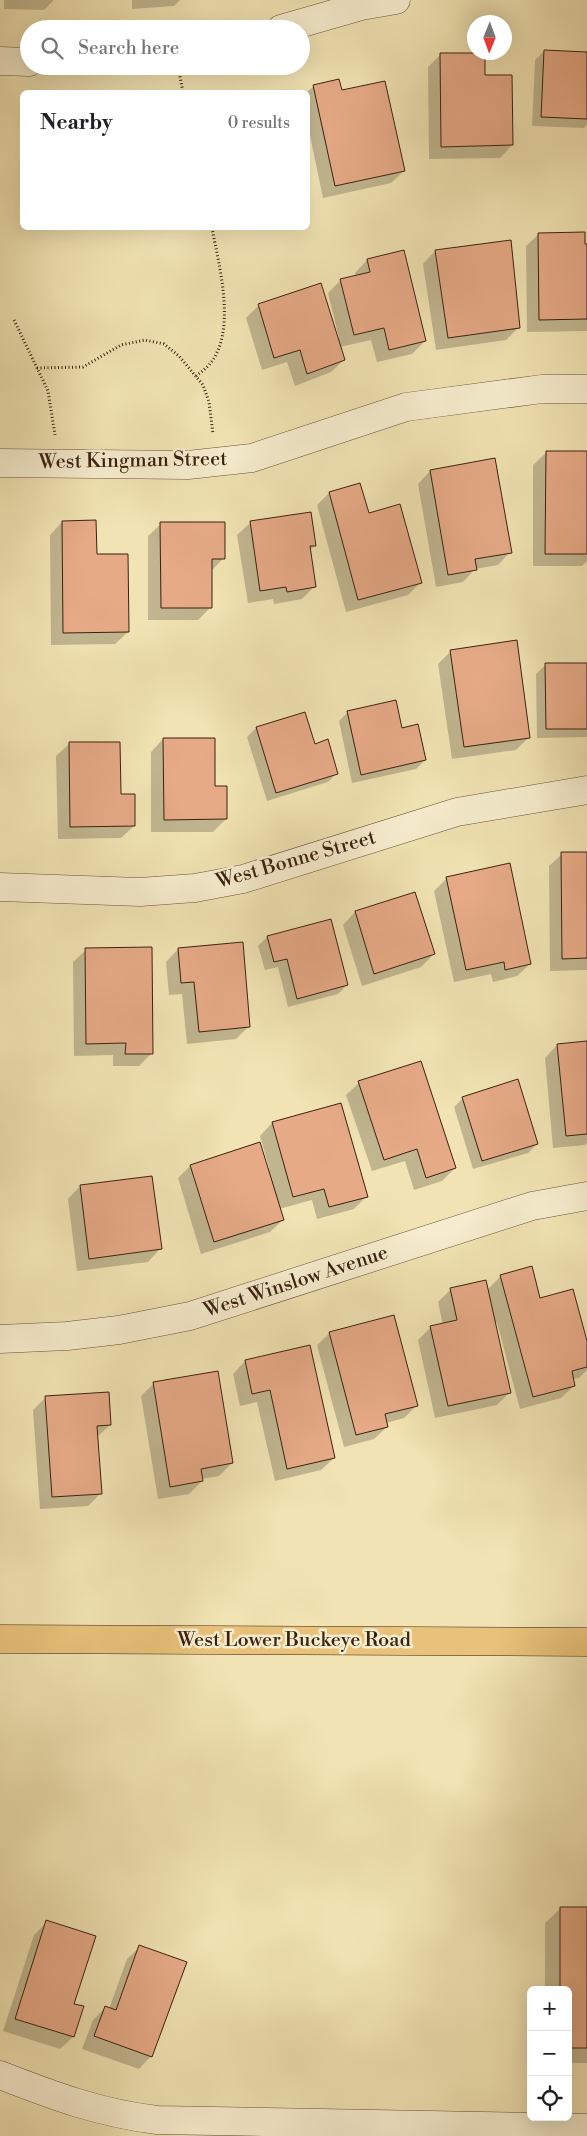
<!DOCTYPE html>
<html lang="en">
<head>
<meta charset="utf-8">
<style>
	:root { --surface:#fff; --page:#f2f2f2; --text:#202124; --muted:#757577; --line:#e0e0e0 }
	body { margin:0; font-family:"Libre Bodoni",serif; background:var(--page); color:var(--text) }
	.controls { position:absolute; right:15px; bottom:15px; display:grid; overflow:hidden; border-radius:8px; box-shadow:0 5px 20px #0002 }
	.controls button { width:45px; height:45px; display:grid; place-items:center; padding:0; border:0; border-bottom:1px solid var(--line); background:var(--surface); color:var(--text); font:25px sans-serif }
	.compass { position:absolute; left:467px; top:15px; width:45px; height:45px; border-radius:50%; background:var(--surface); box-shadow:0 5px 20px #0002; rotate:181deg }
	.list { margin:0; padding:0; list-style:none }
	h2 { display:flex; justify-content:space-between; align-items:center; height:65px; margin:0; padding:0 20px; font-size:21px }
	h2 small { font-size:16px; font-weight:400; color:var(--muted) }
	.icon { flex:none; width:28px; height:28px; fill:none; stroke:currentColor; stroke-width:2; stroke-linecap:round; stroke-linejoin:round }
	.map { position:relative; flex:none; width:587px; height:2136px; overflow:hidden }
	.search { position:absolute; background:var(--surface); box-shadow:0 5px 20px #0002; left:20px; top:20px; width:290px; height:55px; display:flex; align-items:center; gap:12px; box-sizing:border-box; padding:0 18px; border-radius:28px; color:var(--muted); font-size:19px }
	.panel { position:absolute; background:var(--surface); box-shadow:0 5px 20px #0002; left:20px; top:90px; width:290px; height:140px; border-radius:8px }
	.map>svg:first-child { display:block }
	.shadow { fill:#0003 }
	.building { fill:#e6aa86; stroke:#3a2113 }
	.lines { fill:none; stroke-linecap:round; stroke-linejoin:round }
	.minor-casing { stroke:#68523b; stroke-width:29 }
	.major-casing { stroke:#3a2113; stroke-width:29 }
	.path { stroke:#3a2113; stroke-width:3; stroke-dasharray:1 2.5; stroke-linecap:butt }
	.minor { stroke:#f6edce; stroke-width:28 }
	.major { stroke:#e8c27a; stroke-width:28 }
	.labels { text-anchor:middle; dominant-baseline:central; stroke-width:5; stroke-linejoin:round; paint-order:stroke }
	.street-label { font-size:20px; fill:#3a2113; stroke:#f6edce }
</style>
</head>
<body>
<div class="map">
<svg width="587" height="2136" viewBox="0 0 587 2136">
	<rect width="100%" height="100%" fill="#f1e3b3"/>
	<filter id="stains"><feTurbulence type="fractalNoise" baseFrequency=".004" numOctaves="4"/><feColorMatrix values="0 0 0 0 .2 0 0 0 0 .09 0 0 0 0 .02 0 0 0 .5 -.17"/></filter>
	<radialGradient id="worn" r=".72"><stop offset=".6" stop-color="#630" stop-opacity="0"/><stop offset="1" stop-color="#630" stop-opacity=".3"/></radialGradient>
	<!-- shadow -->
	<path class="shadow" d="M4 0H53V1L44 10 4 9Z
		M132 0H180L174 6 132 9Z
		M544 51 587 53V124L584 128 532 126 535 60Z
		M440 55 484 76 512 145 500 158 429 159 428 67Z
		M314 86 341 92 404 171 391 183 323 198 308 126 307 92Z
		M539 234 587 245V331L527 332 526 246Z
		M435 251 518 328 506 340 436 350 423 264Z
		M367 260 425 341 412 354 377 362 371 340 340 347 344 360 331 372 295 386 287 362 262 370 246 318 259 305 339 338 328 293 341 280 356 277 355 273Z
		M546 453H587V561L582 566H533V465Z
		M494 460 510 552 498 565 475 569 463 582 436 587 418 484 430 471Z
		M329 493 368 515 421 582 408 595 346 612 317 505Z
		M310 514 315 545 309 551 314 587 302 599 274 604 273 599 248 603 237 535 250 523Z
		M62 522 128 632 115 644 51 645 50 535Z
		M161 524 224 558 211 571V607L198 620H148V536Z
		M451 651 529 737 516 750 452 759 438 664Z
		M587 664V737L537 738 536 674 545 665Z
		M348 712 401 729 425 760 416 769 352 783 339 721Z
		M304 713 314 745 337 773 328 782 267 801 247 737 256 728Z
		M163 739 214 787 226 819 213 832H151V752Z
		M69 744 120 795 134 826 121 838 58 839 56 756Z
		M587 853V970L550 971 549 866 562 854Z
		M447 878 530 964 517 976 493 982 491 974 454 982 434 891Z
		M415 893 434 954 421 967 362 986 343 925 355 912Z
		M267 937 347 985 338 994 288 1007 278 967 265 970 258 946Z
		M178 949 249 1026 236 1039 187 1044 182 994 169 995 166 962Z
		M86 950 152 1053 139 1066H113V1055L74 1056 73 962Z
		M587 1043V1143L585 1145 553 1148 545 1058 557 1045Z
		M359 1083 455 1168 442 1181 414 1190 405 1161 372 1171 346 1095Z
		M463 1098 537 1144 528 1153 473 1169 454 1107Z
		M272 1123 366 1197 354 1209 317 1219 312 1200 279 1209 283 1220 270 1232 201 1254 178 1178 190 1166 259 1144 267 1169 269 1168 260 1136Z
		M80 1186 160 1249 148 1262 77 1271 68 1199Z
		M531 1268 540 1299 587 1346V1370L579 1378 572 1379 574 1386 561 1398 520 1409 497 1323H495L510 1392 497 1405 435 1418 418 1340 431 1327 443 1325 438 1302 451 1289 487 1290 500 1277Z
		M330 1333 416 1406 404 1418 386 1423 387 1427 374 1439 344 1447 317 1345Z
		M309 1347 334 1458 321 1470 275 1481 257 1402 240 1406 233 1374 245 1361Z
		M154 1383 232 1463 219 1476 201 1479 202 1481 189 1494 158 1499 141 1396Z
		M46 1397 110 1425 97 1437 100 1494 88 1506 40 1509 33 1410Z
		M561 1908H587V2063H568V1990H545V1923Z
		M47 1922 73 2005 82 2007 73 2037 60 2049 3 2031 34 1935Z
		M140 1947 151 2056 139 2069 82 2049 93 2020 105 2008 109 2009 127 1959Z"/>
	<!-- building -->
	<path class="building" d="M544 50 587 52V119L541 117Z
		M440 53H485V75H512L513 145 441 147Z
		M339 79 342 90 385 81 405 171 335 186 313 85Z
		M585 232V244H587V319L539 320 538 233Z
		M511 240 520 328 448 338 435 250Z
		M404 250 426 341 389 350 384 328 354 335 340 279 370 272 367 259Z
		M321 283 345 360 307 374 300 350 274 358 258 304Z
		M546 451H587V554H545Z
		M495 458 512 553 475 559 477 570 448 575 430 470Z
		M360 483 369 513 400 504 422 583 358 600 329 492Z
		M311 512 316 546H310L316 587 287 592 286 587 260 591 250 521Z
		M96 520 97 554H128L129 632 63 633 62 521Z
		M160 522H225V559H212V608H161Z
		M517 640 530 738 464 747 450 650Z
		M545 663H587V729H546Z
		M396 700 402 728 418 724 426 760 361 775 347 711Z
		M305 712 315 744 328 739 338 774 276 793 256 727Z
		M163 738H215V786H227V819L164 820Z
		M69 742H120L121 794H135V826L70 827Z
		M561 852H587V958L562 959Z
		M510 863 531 964 505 970 504 962 466 970 446 877Z
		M415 892 435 954 374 974 355 911Z
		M331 919 348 985 297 999 287 959 274 962 267 936Z
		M243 942 250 1027 199 1032 194 982 181 983 178 948Z
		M152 947 153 1054H125L126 1043 86 1044 85 948Z
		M587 1041V1134L566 1136 557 1044Z
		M421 1061 456 1168 426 1178 417 1149 384 1160 358 1081Z
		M518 1079 538 1144 482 1161 462 1097Z
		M341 1103 368 1197 329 1207 324 1189 293 1197 272 1122Z
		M260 1142 284 1220 214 1242 190 1165Z
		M152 1176 162 1249 89 1259 80 1185Z
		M532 1266 540 1298 573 1289 587 1341V1367L572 1371 575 1386 533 1397 500 1275Z
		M486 1280 511 1393 448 1406 430 1326 457 1320 450 1288Z
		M394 1315 418 1406 385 1414 388 1427 356 1435 329 1332Z
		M310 1345 335 1458 287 1469 270 1390 252 1394 245 1360Z
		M218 1371 233 1463 201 1469 203 1481 170 1487 153 1382Z
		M109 1392 111 1425 97 1426 102 1494 52 1497 45 1396Z
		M560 1907H587V2048H568V1990H560Z
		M46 1920 96 1936 74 2004 84 2006 74 2037 15 2019Z
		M139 1945 187 1962 152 2057 94 2036 105 2006 116 2010Z"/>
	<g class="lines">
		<defs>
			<path id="minor" d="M281 29 361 6 396 0
				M0 61 29 62
				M0 463 188 465 252 458 406 407 542 389H587
				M0 887 140 892 195 888 243 879 457 812 587 790
				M0 1339 67 1336 119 1330 190 1316 532 1206 587 1196
				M0 2075C54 2096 99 2113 157 2120L587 2128"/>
			<path id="major" d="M0 1639 587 1642"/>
		</defs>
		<!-- minor casing -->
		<use href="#minor" class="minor-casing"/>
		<!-- major casing -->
		<use href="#major" class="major-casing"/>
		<!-- path -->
		<path class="path" d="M178 66 183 92
			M14 320 48 391 55 435
			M37 368 83 367 121 345 145 340 164 344 179 356 203 385 209 402 213 434
			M196 376C200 373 204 370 208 366 238 334 219 266 212 228"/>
		<!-- minor -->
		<use href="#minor" class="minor"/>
		<!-- major -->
		<use href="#major" class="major"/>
	</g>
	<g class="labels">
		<!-- street labels -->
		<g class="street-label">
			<text transform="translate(133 461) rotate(-1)">West Kingman Street</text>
			<text transform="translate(296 860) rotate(-16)">West Bonne Street</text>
			<text transform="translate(296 1282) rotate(-18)">West Winslow Avenue</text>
			<text x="294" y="1640">West Lower Buckeye Road</text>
		</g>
	</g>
	<rect width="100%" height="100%" filter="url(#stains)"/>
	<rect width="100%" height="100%" fill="url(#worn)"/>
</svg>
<div class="controls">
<button>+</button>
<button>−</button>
<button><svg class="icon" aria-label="locate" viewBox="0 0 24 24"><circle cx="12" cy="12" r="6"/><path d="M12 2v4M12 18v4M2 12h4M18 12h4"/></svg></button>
</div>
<svg class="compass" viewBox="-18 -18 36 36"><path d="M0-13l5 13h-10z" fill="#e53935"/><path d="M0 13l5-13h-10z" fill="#757577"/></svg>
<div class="search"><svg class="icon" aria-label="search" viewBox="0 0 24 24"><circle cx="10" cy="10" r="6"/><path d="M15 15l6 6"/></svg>Search here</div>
<section class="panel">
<h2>Nearby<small>0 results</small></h2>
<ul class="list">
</ul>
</section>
</div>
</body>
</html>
